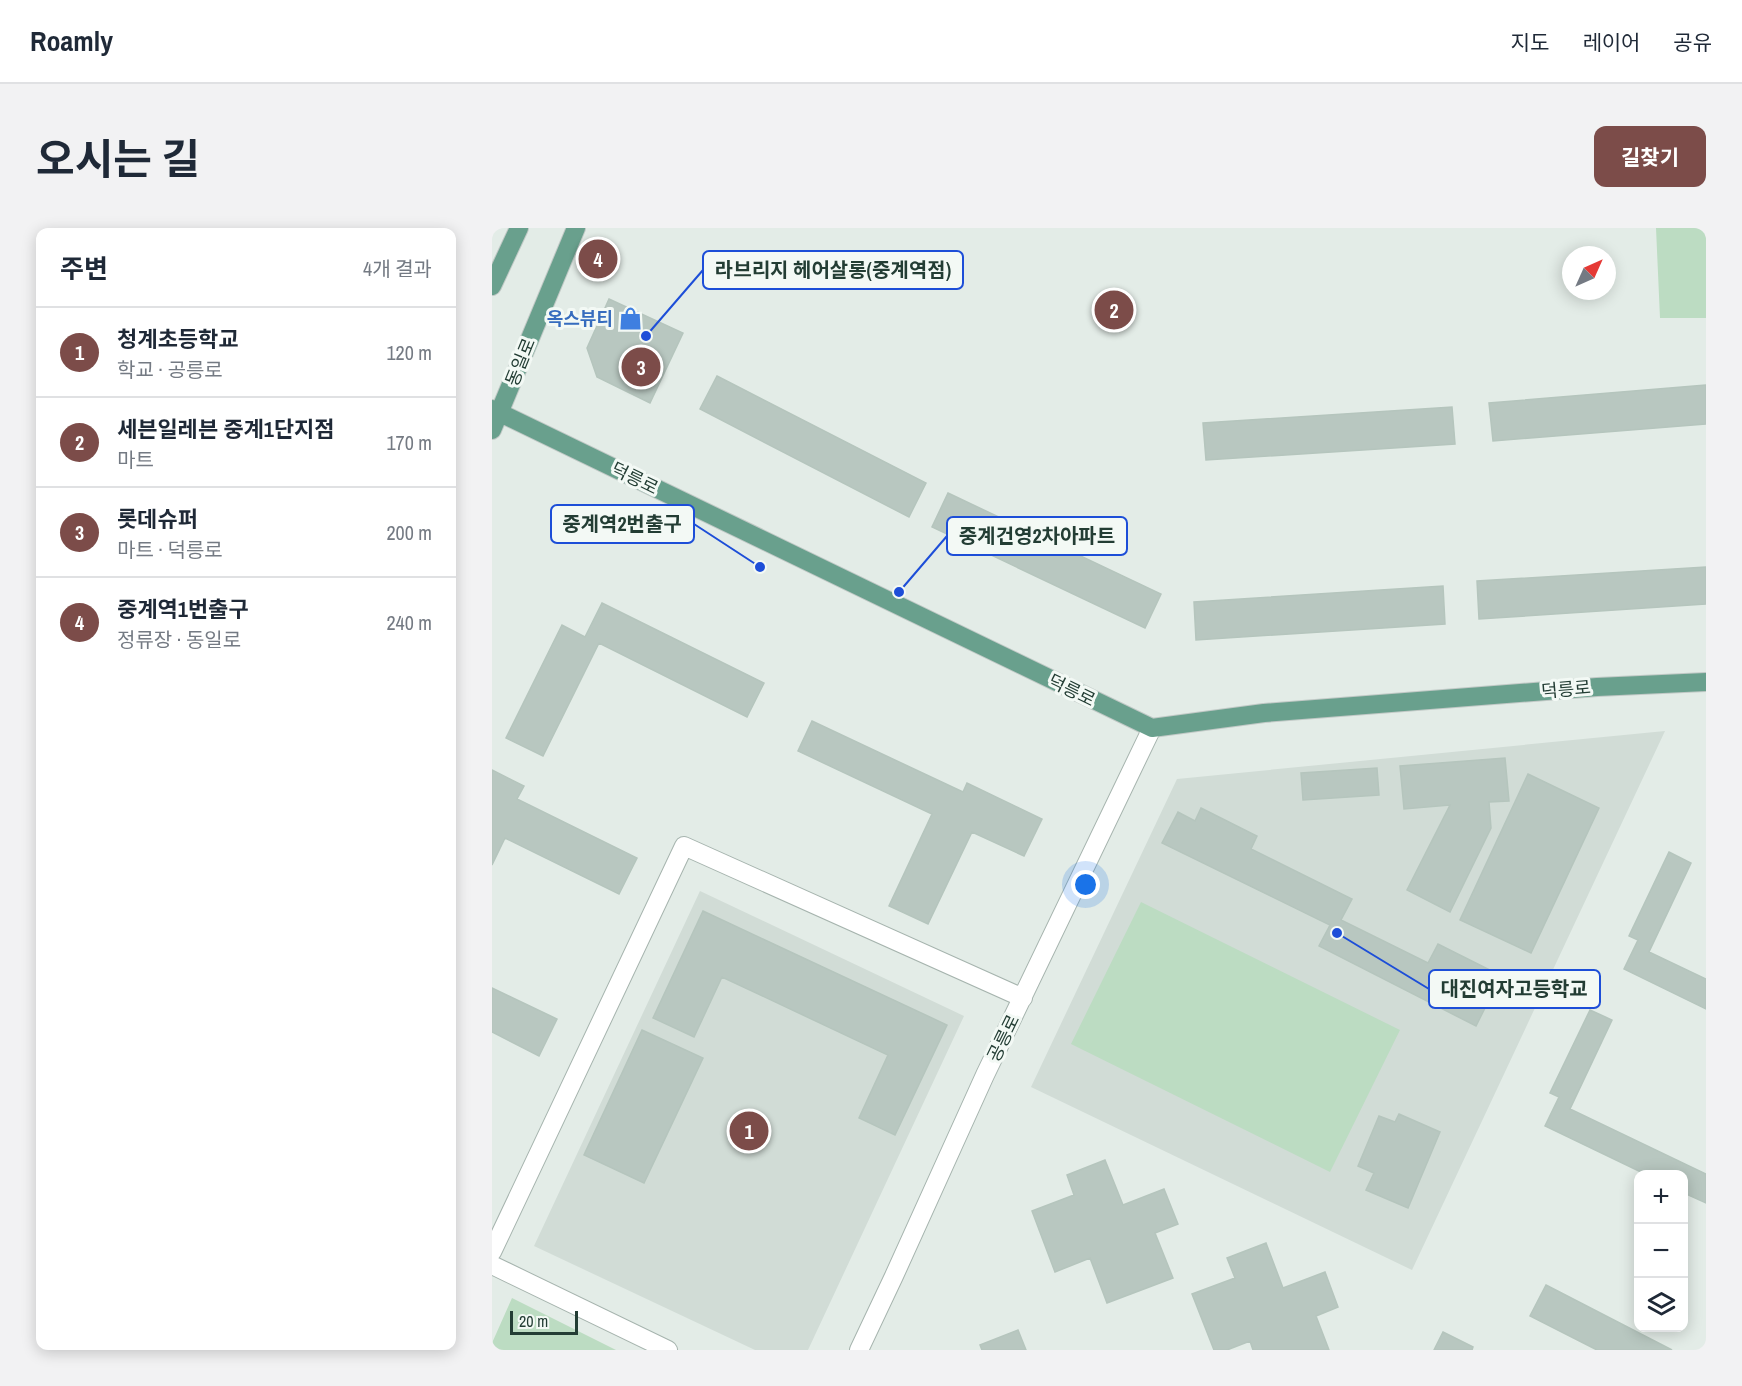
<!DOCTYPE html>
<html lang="ko">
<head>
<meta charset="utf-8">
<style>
	:root { --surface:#fff; --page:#f2f2f3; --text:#1f2937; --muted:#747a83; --line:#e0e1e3; --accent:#7c4c49 }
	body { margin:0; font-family:"Archivo Narrow","Noto Sans KR",sans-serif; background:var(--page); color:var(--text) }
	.controls { position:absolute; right:18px; bottom:18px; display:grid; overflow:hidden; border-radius:12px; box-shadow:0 3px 15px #0003 }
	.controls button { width:54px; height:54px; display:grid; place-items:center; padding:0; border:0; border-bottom:2px solid var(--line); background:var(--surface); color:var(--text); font:30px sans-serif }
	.compass { position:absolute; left:1070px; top:18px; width:54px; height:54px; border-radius:50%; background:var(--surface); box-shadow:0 3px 15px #0003; rotate:45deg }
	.scale { position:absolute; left:18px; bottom:15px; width:68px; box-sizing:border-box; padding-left:6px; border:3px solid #233d34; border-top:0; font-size:16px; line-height:21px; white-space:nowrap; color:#233d34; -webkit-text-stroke:4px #f3f9f5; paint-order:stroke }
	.you { position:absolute; left:594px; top:657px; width:21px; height:21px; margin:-15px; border:4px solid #fff; border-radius:50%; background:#1a73e8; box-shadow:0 0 0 9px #1a73e833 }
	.badge { display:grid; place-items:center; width:39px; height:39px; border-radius:50%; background:var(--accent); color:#fff; font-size:20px; font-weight:700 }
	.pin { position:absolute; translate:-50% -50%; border:3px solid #fff; box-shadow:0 2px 6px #0006 }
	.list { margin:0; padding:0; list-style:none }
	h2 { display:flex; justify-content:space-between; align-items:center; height:78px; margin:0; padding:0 24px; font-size:26px }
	h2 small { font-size:20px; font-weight:400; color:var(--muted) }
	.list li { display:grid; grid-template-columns:39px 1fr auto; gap:18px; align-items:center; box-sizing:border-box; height:90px; padding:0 24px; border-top:2px solid var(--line) }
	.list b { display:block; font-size:22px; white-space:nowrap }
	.list p { margin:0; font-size:20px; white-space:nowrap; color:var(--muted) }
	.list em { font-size:20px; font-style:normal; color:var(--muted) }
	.icon { flex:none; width:33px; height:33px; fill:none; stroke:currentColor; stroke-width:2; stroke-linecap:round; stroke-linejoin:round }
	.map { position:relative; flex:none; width:1214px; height:1122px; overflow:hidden; border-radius:12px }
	header { display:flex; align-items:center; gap:36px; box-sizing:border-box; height:84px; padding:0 30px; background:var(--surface); border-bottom:2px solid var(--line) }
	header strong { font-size:28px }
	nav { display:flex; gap:33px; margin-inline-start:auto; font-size:21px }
	.intro { display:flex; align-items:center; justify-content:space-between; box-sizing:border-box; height:144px; padding:0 36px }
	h1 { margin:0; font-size:42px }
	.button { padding:15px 27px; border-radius:12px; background:var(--accent); color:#fff; font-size:21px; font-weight:700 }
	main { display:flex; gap:36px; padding:0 36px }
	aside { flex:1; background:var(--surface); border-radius:12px; box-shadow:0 3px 15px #0003 }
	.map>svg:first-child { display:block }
	.built { fill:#d1dcd6 }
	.green { fill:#bcdcc2 }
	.building { fill:#b8c7c0; stroke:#b5c5bd; stroke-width:1.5 }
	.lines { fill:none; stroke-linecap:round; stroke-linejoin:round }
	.minor-casing { stroke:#a6b4ae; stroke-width:20 }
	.major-casing { stroke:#c1c9c6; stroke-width:20 }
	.minor { stroke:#fff; stroke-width:18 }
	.major { stroke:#69a08d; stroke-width:18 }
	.labels { text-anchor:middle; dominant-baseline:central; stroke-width:6; stroke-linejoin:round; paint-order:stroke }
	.shop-label { font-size:18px; font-weight:bold; fill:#366cbe; stroke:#f3f9f5; text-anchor:end }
	.street-label { font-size:18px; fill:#233d34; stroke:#f3f9f5 }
	.leader { fill:none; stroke:#1d4ed8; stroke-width:2 }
	.callout-dot { fill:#1d4ed8; stroke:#f3f9f5; stroke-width:2 }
	.callout { fill:#f3f9f5; stroke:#1d4ed8; stroke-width:2 }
	.callout-label { font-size:20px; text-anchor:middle; font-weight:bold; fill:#233d34 }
</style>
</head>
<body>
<header>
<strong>Roamly</strong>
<nav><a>지도</a><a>레이어</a><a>공유</a></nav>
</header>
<div class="intro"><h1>오시는 길</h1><a class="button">길찾기</a></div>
<main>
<aside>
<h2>주변<small>4개 결과</small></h2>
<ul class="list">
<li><span class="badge">1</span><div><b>청계초등학교</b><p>학교 · 공릉로</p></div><em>120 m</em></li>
<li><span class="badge">2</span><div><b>세븐일레븐 중계1단지점</b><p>마트</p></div><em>170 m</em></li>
<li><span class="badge">3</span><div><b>롯데슈퍼</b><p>마트 · 덕릉로</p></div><em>200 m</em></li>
<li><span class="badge">4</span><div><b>중계역1번출구</b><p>정류장 · 동일로</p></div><em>240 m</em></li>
</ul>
</aside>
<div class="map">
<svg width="1214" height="1122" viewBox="0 0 1214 1122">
	<rect width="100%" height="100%" fill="#e3ece7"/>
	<!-- built -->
	<path class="built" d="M1173 503 920 1042 539 859 685 551Z
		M208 663 472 788 316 1122H263L42 1018Z"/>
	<!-- green -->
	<path class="green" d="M1164 0H1214V90H1168Z
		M649 674 908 802 838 944 579 816Z
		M20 1070 124 1122H0V1115Z"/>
	<!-- building -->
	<path class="building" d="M117 71 191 105 158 175 105 149 95 120Z
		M225 148 434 255 417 289 208 181Z
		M1214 157V196L1001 213 997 175Z
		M960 179 963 216 714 232 711 195Z
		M456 265 669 366 653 400 440 299Z
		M1214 339V376L987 391 985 353Z
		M951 358 953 396 704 412 702 374Z
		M110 375 272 455 255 489 107 415 51 528 14 510 70 397 93 409Z
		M320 493 471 564 475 555 550 591 532 628 480 604 436 696 397 678 440 586 306 523Z
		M1013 530 1017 573 997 574 999 600 958 684 915 662 958 577 912 581 908 538Z
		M885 540 887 567 811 572 809 545Z
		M0 542 32 558 25 571 145 630 127 666 13 610 0 637Z
		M1036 546 1107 580 1039 725 968 692Z
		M709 580 765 608 759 621 860 671 849 692 936 735 946 716 1002 744 992 764 999 768 984 798 827 718 838 697 670 615 686 584 703 593Z
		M1177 624 1199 635 1157 724 1214 751V781L1132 741 1146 712 1137 708Z
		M211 683 455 797 403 907 367 890 396 827 230 749 202 809 161 790Z
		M0 760 65 791 47 828 0 804Z
		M1098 782 1120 792 1078 881 1214 946V975L1192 965V946H1153L1053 898 1067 869 1058 865Z
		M150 802 211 830 152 955 92 927Z
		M907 886 948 904 916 980 874 962 882 945 866 938 887 888 903 894Z
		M613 932 631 977 672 961 686 996 663 1005 681 1050 615 1075 598 1030 563 1044 540 983 582 967 575 947Z
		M774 1015 791 1060 833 1044 846 1079 824 1088 837 1122H761L758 1113 735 1122H722L700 1066 743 1050 735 1030Z
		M1054 1057 1180 1122H1105L1038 1088Z
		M526 1102 534 1122H490L488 1117Z
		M951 1104 981 1119 980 1122H942Z"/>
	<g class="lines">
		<defs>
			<path id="minor" d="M0 1024 192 618 531 770
				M0 1037 176 1122
				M367 1122 402 1048 493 847 660 500"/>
			<path id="major" d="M0 58 27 0
				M0 181 660 500 772 485 1105 459 1214 454
				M0 202 84 0"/>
		</defs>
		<!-- minor casing -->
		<use href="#minor" class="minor-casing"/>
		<!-- major casing -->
		<use href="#major" class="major-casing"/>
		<!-- minor -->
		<use href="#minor" class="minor"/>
		<!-- major -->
		<use href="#major" class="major"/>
	</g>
	<!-- icons -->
	<defs>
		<symbol id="shop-bare" viewBox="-9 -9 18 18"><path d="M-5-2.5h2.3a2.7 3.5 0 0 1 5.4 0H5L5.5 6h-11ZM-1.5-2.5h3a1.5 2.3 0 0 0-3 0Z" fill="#3f7fe0" stroke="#f3f9f5" stroke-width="2.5" paint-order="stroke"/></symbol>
	</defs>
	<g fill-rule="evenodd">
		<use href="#shop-bare" x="122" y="74" width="33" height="33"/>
	</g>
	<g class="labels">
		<!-- shop labels -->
		<g class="shop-label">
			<text x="121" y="90">옥스뷰티</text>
		</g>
		<!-- street labels -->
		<g class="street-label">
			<text transform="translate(28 134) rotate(-68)">동일로</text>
			<text transform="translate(143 250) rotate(26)">덕릉로</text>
			<text transform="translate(1074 461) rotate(-5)">덕릉로</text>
			<text transform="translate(580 462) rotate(26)">덕릉로</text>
			<text transform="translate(511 810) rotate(-64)">공릉로</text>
		</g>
	</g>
	<!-- callouts -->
	<path class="leader" d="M154 108L211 42M268 339L202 296M407 364L455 308M845 705L937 761"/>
	<g class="callout-dot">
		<circle cx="154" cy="108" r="6"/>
		<circle cx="268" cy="339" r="6"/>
		<circle cx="407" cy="364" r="6"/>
		<circle cx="845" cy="705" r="6"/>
	</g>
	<g class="callout">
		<rect x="211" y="23" width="260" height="38" rx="6"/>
		<rect x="59" y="277" width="143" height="38" rx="6"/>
		<rect x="455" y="289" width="180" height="38" rx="6"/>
		<rect x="937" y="742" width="171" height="38" rx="6"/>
	</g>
	<g class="callout-label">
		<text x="341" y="49">라브리지 헤어살롱(중계역점)</text>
		<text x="130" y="303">중계역2번출구</text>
		<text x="545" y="315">중계건영2차아파트</text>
		<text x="1022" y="768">대진여자고등학교</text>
	</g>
</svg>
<div class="controls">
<button>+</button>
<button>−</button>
<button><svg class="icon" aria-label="layers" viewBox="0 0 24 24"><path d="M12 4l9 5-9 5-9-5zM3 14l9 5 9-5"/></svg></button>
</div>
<svg class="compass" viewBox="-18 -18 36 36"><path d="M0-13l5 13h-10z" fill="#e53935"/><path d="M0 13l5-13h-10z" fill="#747a83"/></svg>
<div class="scale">20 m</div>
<div class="you"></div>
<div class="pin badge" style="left:257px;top:903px">1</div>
<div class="pin badge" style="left:622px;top:82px">2</div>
<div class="pin badge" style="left:149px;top:139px">3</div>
<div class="pin badge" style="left:106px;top:31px">4</div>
</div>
</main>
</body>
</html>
